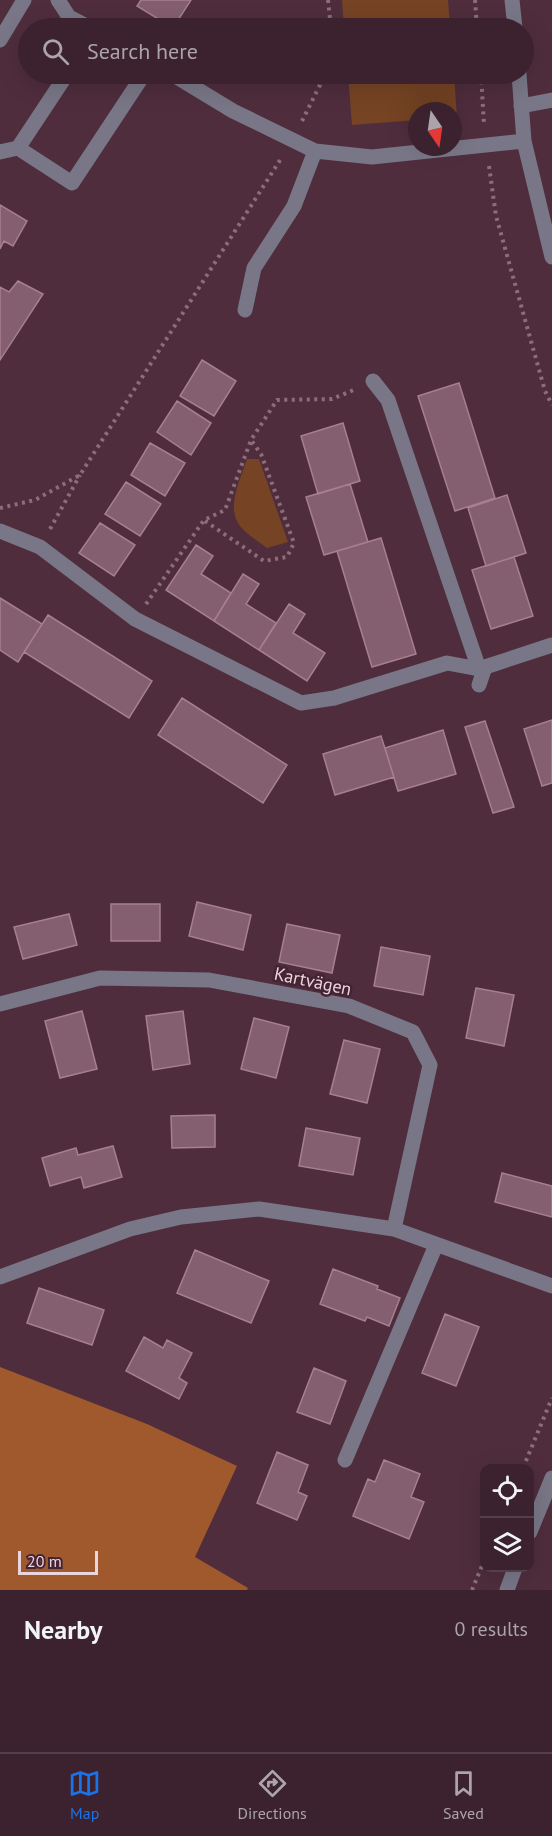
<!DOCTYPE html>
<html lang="en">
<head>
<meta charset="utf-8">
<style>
	:root { --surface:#3b222e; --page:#422a36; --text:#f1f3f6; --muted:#aca4aa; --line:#543f4a; --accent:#1a73e8 }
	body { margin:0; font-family:"PT Sans",sans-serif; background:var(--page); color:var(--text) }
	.controls { position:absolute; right:18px; bottom:18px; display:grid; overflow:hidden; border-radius:12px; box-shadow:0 6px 24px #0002 }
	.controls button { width:54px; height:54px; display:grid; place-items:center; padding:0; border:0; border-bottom:2px solid var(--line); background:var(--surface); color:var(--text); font:30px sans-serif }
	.compass { position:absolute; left:408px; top:102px; width:54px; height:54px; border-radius:50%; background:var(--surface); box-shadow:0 6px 24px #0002; rotate:167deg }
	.scale { position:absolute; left:18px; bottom:15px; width:80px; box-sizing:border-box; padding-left:6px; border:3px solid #ead4dd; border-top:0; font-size:16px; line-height:21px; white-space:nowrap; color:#ead4dd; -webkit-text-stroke:4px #442332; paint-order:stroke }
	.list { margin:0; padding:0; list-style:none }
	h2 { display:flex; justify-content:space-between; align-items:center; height:78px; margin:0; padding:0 24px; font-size:26px }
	h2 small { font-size:20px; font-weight:400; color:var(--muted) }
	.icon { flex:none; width:33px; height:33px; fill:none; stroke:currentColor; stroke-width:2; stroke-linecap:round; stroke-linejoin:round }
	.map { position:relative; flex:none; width:552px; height:1590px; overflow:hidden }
	.search { position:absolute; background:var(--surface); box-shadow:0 6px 24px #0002; left:18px; right:18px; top:18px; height:66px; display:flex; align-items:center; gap:15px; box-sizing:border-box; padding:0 21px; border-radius:33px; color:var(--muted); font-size:22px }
	.sheet { height:162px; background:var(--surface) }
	nav { display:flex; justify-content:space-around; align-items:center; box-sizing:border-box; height:84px; border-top:2px solid var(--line); background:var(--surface); font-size:16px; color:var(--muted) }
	nav a { display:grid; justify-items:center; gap:3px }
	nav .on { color:var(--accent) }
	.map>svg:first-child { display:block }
	.green { fill:#764424 }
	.forest { fill:#9f592d }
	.building { fill:#845f6f; stroke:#a67f90; stroke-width:1.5 }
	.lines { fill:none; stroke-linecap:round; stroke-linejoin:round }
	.path { stroke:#8b6e7b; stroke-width:4; stroke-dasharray:3 4.5; stroke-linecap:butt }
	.minor { stroke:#797787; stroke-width:15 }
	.labels { text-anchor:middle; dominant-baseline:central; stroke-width:5; stroke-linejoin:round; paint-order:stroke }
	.street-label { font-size:18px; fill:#ead4dd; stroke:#442332 }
</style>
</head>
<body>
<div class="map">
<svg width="552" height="1590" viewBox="0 0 552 1590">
	<rect width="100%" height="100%" fill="#4f2d3d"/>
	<!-- green -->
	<path class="green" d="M342 0H448L450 28H344Z
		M348 74H454L457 118H453V111H417V120L352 125Z
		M247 459H259L288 542 267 548C258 541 243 532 238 523 227 504 241 478 247 459Z"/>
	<!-- forest -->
	<path class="forest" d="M0 1367 147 1424 237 1466 195 1557 248 1588 247 1590H0Z"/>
	<!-- building -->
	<path class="building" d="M141 0H191L173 28 137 6Z
		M0 205 27 221 13 246 4 241 0 249Z
		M18 281 43 294 0 360V287L9 292Z
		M202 360 236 381 214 416 180 396Z
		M459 383 495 498 455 511 418 396Z
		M177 401 211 423 191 455 157 432Z
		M343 423 360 481 318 494 301 436Z
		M150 443 185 463 165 496 131 475Z
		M126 482 161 504 140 536 105 514Z
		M350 484 368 542 324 555 306 497Z
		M507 495 526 553 486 566 468 508Z
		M100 523 135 545 114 576 79 553Z
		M381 538 416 654 372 667 337 551Z
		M196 545 213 556 201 574 231 593 214 621 166 590Z
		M514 557 533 616 491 629 472 570Z
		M243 574 259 584 246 604 276 623 259 650 214 621Z
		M0 598 42 624 18 662 0 650Z
		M289 604 305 614 293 633 325 653 307 681 259 650Z
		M48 615 152 681 129 718 24 652Z
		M182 698 287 765 263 803 158 735Z
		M552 720V783L542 786 524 729Z
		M485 721 514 807 493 813 465 727Z
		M443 730 456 774 398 791 385 748Z
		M381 736 394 777 335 795 323 754Z
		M197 902 251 915 243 950 189 936Z
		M111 904H160V941H111Z
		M69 914 77 945 23 959 14 927Z
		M287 924 340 935 332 973 279 962Z
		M381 947 430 956 423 995 374 986Z
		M476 988 514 995 504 1046 466 1038Z
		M82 1011 97 1069 60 1078 45 1021Z
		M183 1011 190 1064 153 1070 146 1016Z
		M254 1018 289 1027 276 1078 241 1069Z
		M344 1040 380 1049 367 1103 330 1094Z
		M215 1115V1147L172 1148 171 1116Z
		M306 1128 360 1138 353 1175 299 1166Z
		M113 1146 122 1177 84 1188 81 1177 50 1186 42 1158 76 1148 78 1155Z
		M502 1173 552 1186V1217L495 1202Z
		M195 1250 269 1281 251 1323 177 1293Z
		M333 1269 378 1286 377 1289 400 1298 389 1326 367 1317 365 1321 320 1304Z
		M39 1288 104 1310 92 1345 27 1323Z
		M445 1314 479 1327 456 1386 422 1373Z
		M144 1337 163 1348 167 1340 192 1353 179 1378 187 1383 179 1399 126 1371Z
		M314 1368 346 1381 330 1424 297 1412Z
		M277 1452 308 1465 298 1492 307 1496 297 1520 257 1503Z
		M384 1460 420 1474 411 1497 424 1502 409 1539 353 1516 368 1479 375 1482Z"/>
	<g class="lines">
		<!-- path -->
		<path class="path" d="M328 0 331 28
			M475 0 477 28
			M481 74 484 125
			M302 121 320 85 322 74
			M489 166 496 216 545 391 552 405
			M0 508 35 500 80 475 282 157
			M205 521 264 561 287 557 294 543 261 454 251 440
			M50 529 80 475
			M146 604 204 520 225 510 251 440 277 400 332 399 356 389
			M523 1468 552 1398
			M472 1590 484 1561"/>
		<!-- minor -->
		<path class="minor" d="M58 0 69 17 90 28
			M512 0 515 28
			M0 40 24 0
			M67 74 18 148 72 183 144 74
			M172 74 233 111 315 151 372 157 524 141
			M519 74 524 141 552 257
			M521 106 552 100
			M0 152 18 148
			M245 310 254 268 294 206 315 151
			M373 381 388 400 479 669
			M0 531 40 547 135 619 301 703 334 698 447 663 479 669 485 667
			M479 685 485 667 552 645
			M0 1004 100 978 209 980 349 1006 413 1032 430 1065 394 1229
			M0 1277 130 1229 181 1217 259 1209 394 1229 552 1286
			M345 1460 436 1245
			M530 1532 552 1478
			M507 1590 515 1568"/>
	</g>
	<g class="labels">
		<!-- street labels -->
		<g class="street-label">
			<text transform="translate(313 981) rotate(12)">Kartvägen</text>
		</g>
	</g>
</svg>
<div class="controls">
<button><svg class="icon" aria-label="locate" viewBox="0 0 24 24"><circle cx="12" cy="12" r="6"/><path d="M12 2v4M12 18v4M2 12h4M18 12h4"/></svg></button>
<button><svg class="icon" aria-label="layers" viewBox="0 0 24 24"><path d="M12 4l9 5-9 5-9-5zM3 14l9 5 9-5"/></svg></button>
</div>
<svg class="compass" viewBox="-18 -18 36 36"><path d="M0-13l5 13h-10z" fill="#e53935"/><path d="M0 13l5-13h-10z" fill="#aca4aa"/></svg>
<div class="scale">20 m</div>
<div class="search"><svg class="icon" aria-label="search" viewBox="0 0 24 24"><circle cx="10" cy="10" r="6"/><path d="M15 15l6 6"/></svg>Search here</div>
</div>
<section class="sheet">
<h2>Nearby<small>0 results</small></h2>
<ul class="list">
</ul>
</section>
<nav>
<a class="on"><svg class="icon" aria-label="map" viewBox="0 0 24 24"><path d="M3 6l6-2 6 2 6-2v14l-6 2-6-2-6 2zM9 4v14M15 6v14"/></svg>Map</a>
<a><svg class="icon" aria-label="directions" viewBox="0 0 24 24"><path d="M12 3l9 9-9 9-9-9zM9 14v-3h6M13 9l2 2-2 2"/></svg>Directions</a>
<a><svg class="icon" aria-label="saved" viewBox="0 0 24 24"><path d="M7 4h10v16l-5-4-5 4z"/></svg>Saved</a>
</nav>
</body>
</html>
